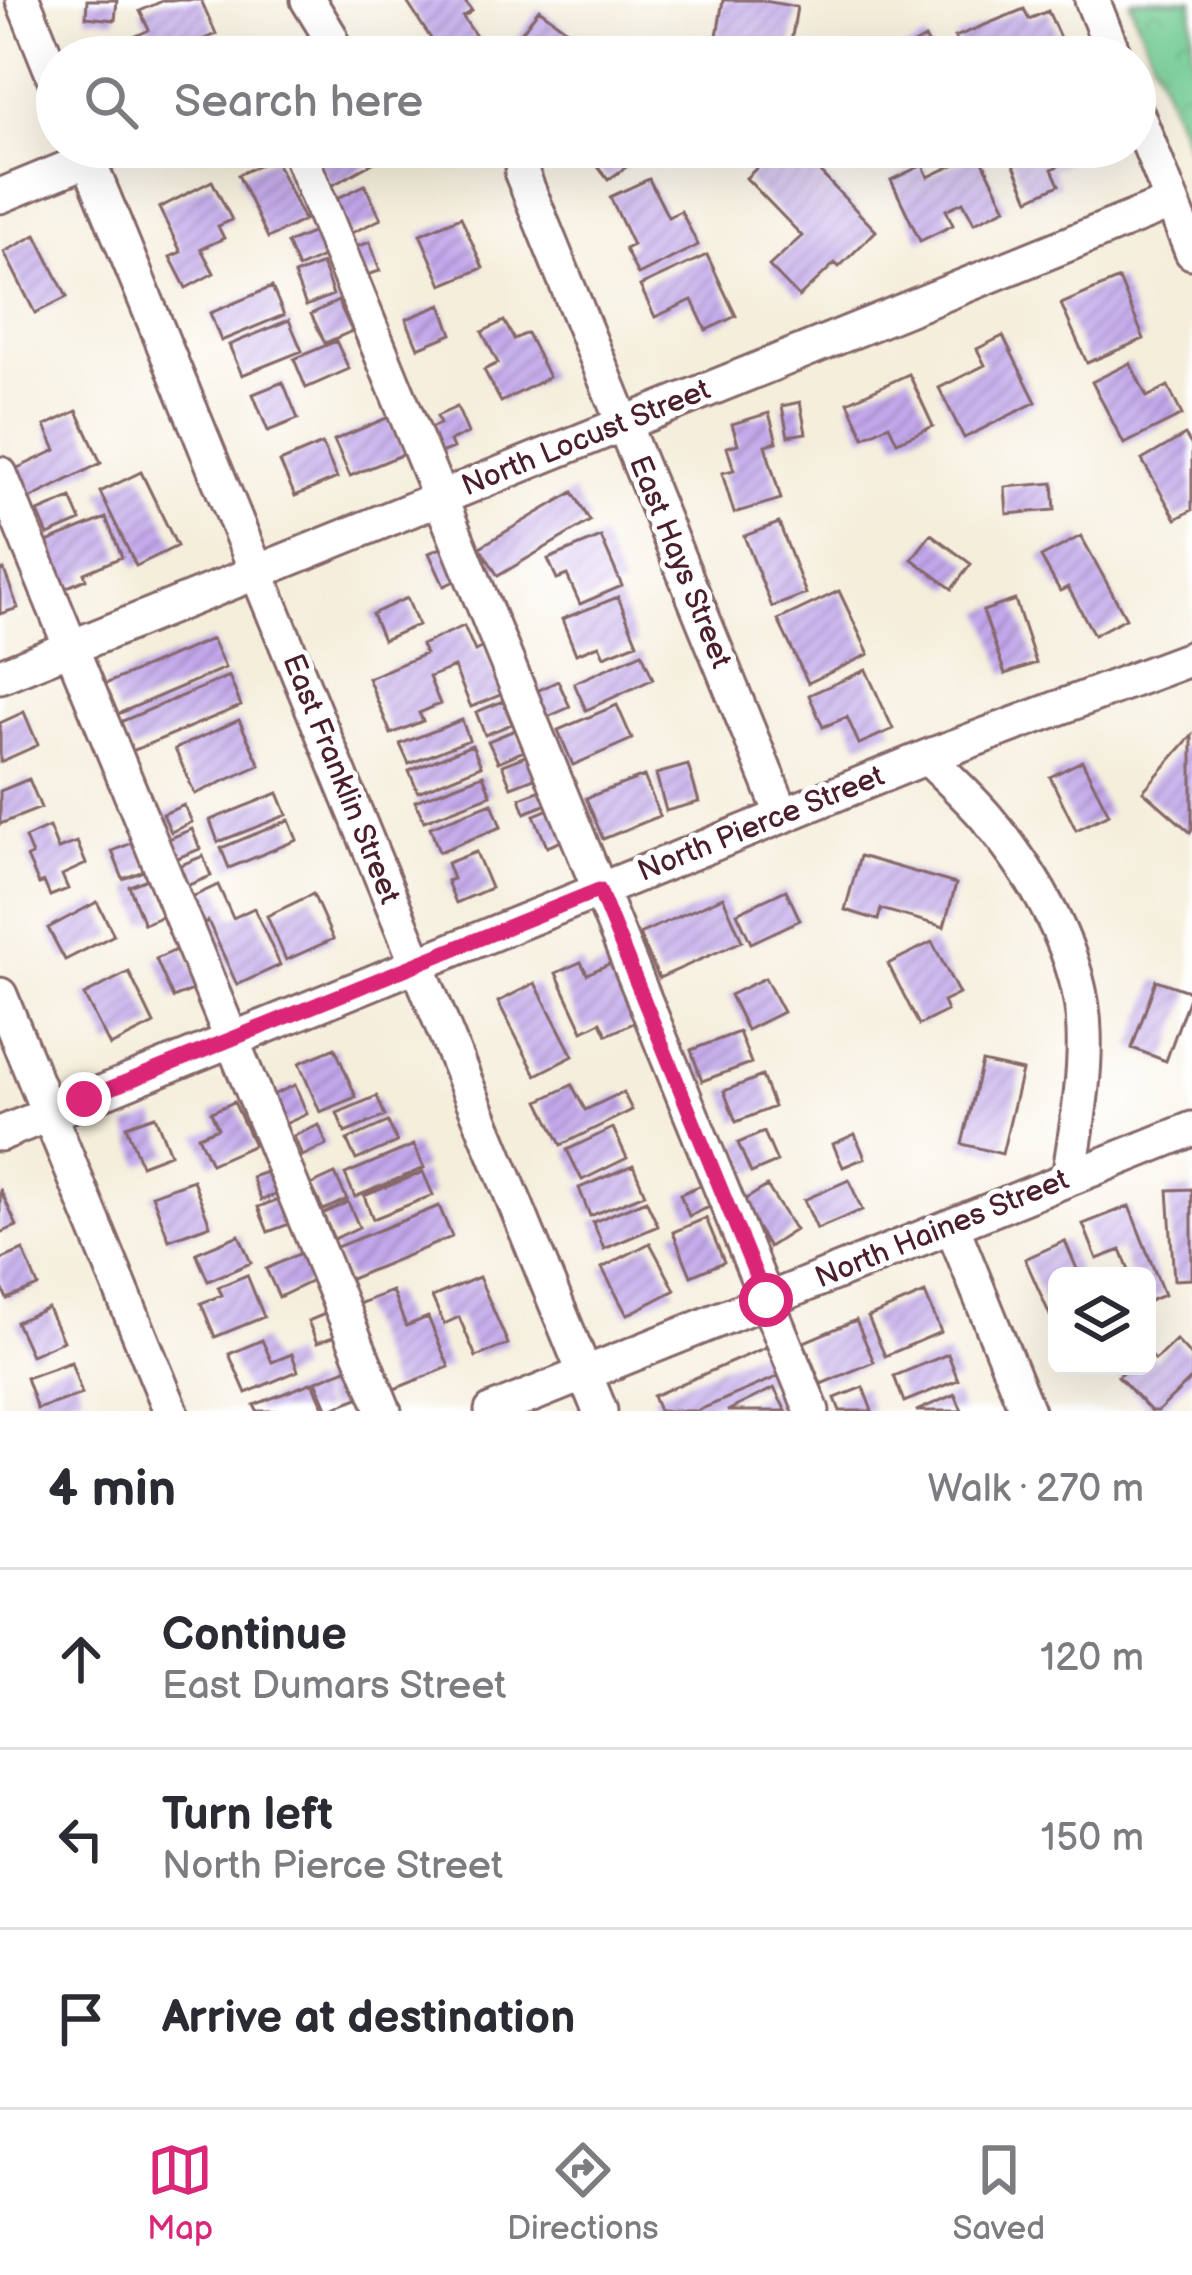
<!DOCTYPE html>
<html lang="en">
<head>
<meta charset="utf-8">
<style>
	:root { --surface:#fff; --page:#f2f2f3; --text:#2b2b33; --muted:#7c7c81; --line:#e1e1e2; --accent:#db2777 }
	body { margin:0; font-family:"Balsamiq Sans",sans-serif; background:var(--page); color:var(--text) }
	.controls { position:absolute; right:36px; bottom:36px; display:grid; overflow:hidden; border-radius:18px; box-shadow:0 12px 48px #0002 }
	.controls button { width:108px; height:108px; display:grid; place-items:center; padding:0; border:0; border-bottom:3px solid var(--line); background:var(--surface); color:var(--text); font:60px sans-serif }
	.stop { position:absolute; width:36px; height:36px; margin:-27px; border:9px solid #db2777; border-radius:50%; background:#fff }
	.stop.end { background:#db2777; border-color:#fff; box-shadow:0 3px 12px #0008 }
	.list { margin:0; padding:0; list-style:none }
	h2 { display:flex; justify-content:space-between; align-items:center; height:156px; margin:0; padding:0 48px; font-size:51px }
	h2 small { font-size:39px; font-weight:400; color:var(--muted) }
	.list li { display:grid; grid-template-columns:78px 1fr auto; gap:36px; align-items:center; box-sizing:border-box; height:180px; padding:0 48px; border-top:3px solid var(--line) }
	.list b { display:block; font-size:45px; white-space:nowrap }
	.list p { margin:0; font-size:39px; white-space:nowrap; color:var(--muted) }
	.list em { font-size:39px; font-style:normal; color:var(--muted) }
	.icon { flex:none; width:66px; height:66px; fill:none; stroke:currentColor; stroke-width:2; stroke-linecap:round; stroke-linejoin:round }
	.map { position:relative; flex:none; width:1192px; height:1411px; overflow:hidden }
	.search { position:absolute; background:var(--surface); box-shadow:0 12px 48px #0002; left:36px; right:36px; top:36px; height:132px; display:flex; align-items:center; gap:30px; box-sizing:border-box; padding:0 42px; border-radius:66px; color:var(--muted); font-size:45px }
	.sheet { height:696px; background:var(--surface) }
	nav { display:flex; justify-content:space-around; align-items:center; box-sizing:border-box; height:168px; border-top:3px solid var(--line); background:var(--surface); font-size:33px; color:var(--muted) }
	nav a { display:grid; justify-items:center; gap:6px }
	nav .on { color:var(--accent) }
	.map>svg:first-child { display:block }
	.park { fill:url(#park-crowns); stroke:#5e755e; stroke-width:3 }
	.building { fill:url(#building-hatch) }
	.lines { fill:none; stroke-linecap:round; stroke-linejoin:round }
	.minor-casing { stroke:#866769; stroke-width:39 }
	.minor { stroke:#fff; stroke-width:33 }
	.route { stroke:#db2777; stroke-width:15 }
	.labels { text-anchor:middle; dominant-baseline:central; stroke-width:10; stroke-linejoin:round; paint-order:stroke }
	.street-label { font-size:30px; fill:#4a1f2b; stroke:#fff }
</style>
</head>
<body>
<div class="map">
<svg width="1192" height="1411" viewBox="0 0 1192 1411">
	<defs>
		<pattern id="park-crowns" width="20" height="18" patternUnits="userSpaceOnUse" patternTransform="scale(3)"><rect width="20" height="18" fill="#71cb92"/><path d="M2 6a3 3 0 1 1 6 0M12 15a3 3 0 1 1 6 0" fill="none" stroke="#63ae7e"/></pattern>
		<pattern id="building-hatch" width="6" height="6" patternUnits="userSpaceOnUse" patternTransform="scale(3)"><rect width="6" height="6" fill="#c2a8eb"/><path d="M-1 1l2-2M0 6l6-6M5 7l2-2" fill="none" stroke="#a088bf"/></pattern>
	</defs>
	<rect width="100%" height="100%" fill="#fff"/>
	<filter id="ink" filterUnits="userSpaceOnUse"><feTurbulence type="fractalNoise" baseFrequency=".00833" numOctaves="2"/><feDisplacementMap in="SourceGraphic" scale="24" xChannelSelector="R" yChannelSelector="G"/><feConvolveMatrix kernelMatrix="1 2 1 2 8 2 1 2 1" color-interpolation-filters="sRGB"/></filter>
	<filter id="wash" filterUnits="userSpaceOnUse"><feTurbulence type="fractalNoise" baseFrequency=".004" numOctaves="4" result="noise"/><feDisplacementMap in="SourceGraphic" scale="48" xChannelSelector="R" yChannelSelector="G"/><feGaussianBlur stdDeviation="2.7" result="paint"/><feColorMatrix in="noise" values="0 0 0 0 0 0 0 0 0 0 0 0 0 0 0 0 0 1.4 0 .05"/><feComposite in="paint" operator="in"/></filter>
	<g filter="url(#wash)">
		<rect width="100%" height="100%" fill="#f5eedb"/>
		<!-- park -->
		<path class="park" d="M1132 0H1192V158L1130 2Z"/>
		<g id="blocks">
			<!-- building -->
			<path class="building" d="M87 0H117L115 20 86 17Z
				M165 0H201L216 34 202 40 206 50 189 57H119L114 46 149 30 140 11Z
				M410 0H464L472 11 463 17 487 53 480 57H443L407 2Z
				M723 0H759L797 7 790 48 717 36Z
				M539 9 603 57H509L505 54Z
				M1024 9 1029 19 1048 11 1064 47 1040 57H963L955 37Z
				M925 38 935 57H891Z
				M310 147H402L331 186Z
				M583 147H654L608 180Z
				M779 147H796L876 231 839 267 835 263 799 297 769 266 802 236 746 178Z
				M1006 147H1099L1052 169 1059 185 1029 199Z
				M979 153 1006 208 974 223 963 202 946 210 953 225 920 241 891 180 923 165 928 177Z
				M274 158 304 220 268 238 238 175Z
				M649 179 668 217 681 211 698 245 638 275 625 249 633 245 610 197Z
				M212 181 232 220 218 226 224 238 201 249 214 273 186 288 170 257 181 252 159 208Z
				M365 185 381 219 349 234 334 200Z
				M461 217 483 268 442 285 420 234Z
				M314 232 325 256 298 268 287 243Z
				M36 235 67 297 35 313 4 252Z
				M370 242 380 271 360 277 350 249Z
				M707 255 736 316 706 330 692 300 655 317 640 286Z
				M322 264 333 295 306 306 294 275Z
				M1119 279 1144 339 1087 363 1061 304Z
				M272 287 284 315 221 341 210 313Z
				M338 301 352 331 325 343 311 314Z
				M441 305 452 334 418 348 406 319Z
				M289 320 302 351 242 375 229 345Z
				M504 321 514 339 527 333 549 377 501 402 484 370 498 363 482 332Z
				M1003 336 1036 402 964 438 939 388 985 365 977 349Z
				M336 341 349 369 306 388 294 359Z
				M1130 363 1147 397 1168 386 1182 415 1124 444 1092 382Z
				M909 374 933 426 897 442 889 425 864 437 848 402Z
				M283 382 298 419 268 431 253 394Z
				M800 402 806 433 788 436 782 406Z
				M457 407 468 433 450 441 453 448 430 457 420 432 440 424 437 416Z
				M77 411 101 463 21 503 7 473 56 450 45 426Z
				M769 413 777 442 765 445 781 499 734 513 722 473 734 470 727 447 738 444 732 424Z
				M389 417 404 454 350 476 334 440Z
				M1185 435 1192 446V510L1176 519 1142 460Z
				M322 444 337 478 295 496 280 462Z
				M141 472 177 546 136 566 100 492Z
				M1053 483 1055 510 1007 514 1005 487Z
				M573 492 590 521 498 576 480 547Z
				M71 498 81 521 48 535 38 512Z
				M106 518 122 557 84 573 86 579 63 589 44 543Z
				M779 523 806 594 772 607 744 536Z
				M931 534 971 564 952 589 912 559Z
				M1081 536 1126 618 1094 635 1068 587 1060 591 1041 557Z
				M601 537 622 586 580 604 567 575 557 579 548 559Z
				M448 545 463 577 444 586 429 553Z
				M4 570 18 608 0 614V571Z
				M839 591 869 654 808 683 778 620Z
				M618 597 637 643 604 656 599 645 576 654 562 619Z
				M407 598 418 625 383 640 372 614Z
				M1015 600 1036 663 1005 674 983 611Z
				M464 626 475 651 483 647 503 694 471 707 454 667 429 677 440 704 419 713 423 721 391 734 368 678 425 654 421 645Z
				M212 639 225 668 118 714 105 684Z
				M642 653 653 679 586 710 574 683Z
				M866 670 893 729 859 744 847 717 823 727 809 695Z
				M229 676 241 706 132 751 120 722Z
				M558 681 570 707 545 718 533 693Z
				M503 701 512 724 485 735 476 712Z
				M617 705 632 739 573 765 558 730Z
				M24 712 38 745 0 762V723Z
				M239 720 260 765 195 794 175 749Z
				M462 720 469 740 409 764 400 744Z
				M515 730 524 751 498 762 488 741Z
				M1192 735V829L1190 832 1143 791Z
				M472 745 481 766 418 792 409 771Z
				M528 755 537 777 511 787 502 765Z
				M1082 761 1109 814 1076 830 1050 777Z
				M688 765 699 802 666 811 656 774Z
				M483 775 491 795 424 821 415 801Z
				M644 776 660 816 603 839 586 798Z
				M29 779 41 808 0 824V791Z
				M541 790 547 804 525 813 520 798Z
				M278 793 287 815 218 842 210 820Z
				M492 803 501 827 439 852 430 827Z
				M184 805 192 822 171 832 163 814Z
				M554 807 567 839 547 847 534 815Z
				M289 820 297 840 229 868 221 848Z
				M49 827 58 849 77 842 86 864 62 875 68 889 50 896 44 882 39 884 27 857 32 855 25 838Z
				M192 829 200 849 175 859 166 840Z
				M139 840 151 868 123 879 112 851Z
				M476 852 491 888 456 903 447 881 453 879 447 863Z
				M203 856 211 876 184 887 176 867Z
				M860 856 956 884 944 927 881 909 878 920 845 910Z
				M155 876 171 913 144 924 129 886Z
				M218 885 233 918 254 908 280 965 237 985 208 921 203 924 190 898Z
				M786 890 800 920 751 943 737 913Z
				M313 894 333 939 286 960 267 916Z
				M723 897 742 941 659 978 639 934Z
				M97 902 114 935 65 960 48 928Z
				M932 942 959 994 943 1002 947 1011 919 1025 888 964Z
				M183 947 200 987 173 998 156 959Z
				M581 962 587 974 611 963 638 1021 607 1035 601 1022 583 1031 556 973Z
				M129 972 154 1024 110 1046 84 995Z
				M765 978 783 1012 747 1030 730 995Z
				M1156 980 1191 992 1166 1061 1132 1048Z
				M535 983 573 1056 536 1075 498 1002Z
				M739 1032 751 1063 702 1081 691 1050Z
				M335 1048 356 1097 320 1112 299 1063Z
				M982 1062 1022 1071 1002 1154 962 1144Z
				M762 1076 774 1107 736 1122 724 1091Z
				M295 1085 307 1114 276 1128 264 1099Z
				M572 1085 585 1110 623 1092 632 1110 561 1145 539 1101Z
				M377 1096 385 1116 345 1133 337 1113Z
				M234 1102 254 1145 211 1164 198 1136 218 1128 211 1112Z
				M155 1116 170 1154 141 1165 126 1126Z
				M388 1122 397 1142 356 1160 347 1140Z
				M319 1125 327 1145 302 1156 294 1136Z
				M613 1128 627 1158 582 1180 567 1150Z
				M764 1132 777 1162 751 1173 738 1143Z
				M855 1134 865 1158 843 1167 833 1144Z
				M414 1145 424 1168 355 1197 345 1174Z
				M633 1165 645 1194 590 1216 579 1188Z
				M275 1169 283 1192 261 1200 252 1177Z
				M423 1172 433 1195 373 1219 364 1196Z
				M335 1174 347 1199 323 1210 311 1185Z
				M193 1180 210 1225 169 1240 152 1195Z
				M849 1180 862 1210 817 1229 804 1200Z
				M704 1184 712 1206 689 1216 680 1194Z
				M767 1186 795 1230 769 1247 741 1202Z
				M0 1189 17 1226 0 1233Z
				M1192 1189V1279L1174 1280 1168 1190Z
				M287 1196 297 1221 268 1232 258 1207Z
				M646 1200 658 1226 604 1249 593 1222Z
				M348 1202 359 1227 334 1239 323 1214Z
				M439 1206 452 1237 348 1280 334 1248Z
				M1129 1206 1164 1295 1147 1302V1276H1131L1121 1250 1097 1259 1083 1224Z
				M706 1218 724 1262 691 1276 673 1232Z
				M239 1235 251 1263 208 1281 196 1253Z
				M1065 1241 1080 1276H1057V1331L1025 1259Z
				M650 1243 675 1290 627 1315 602 1268Z
				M23 1250 38 1286 7 1299 0 1283V1260Z
				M303 1252 316 1279 279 1297 266 1269Z
				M247 1275 264 1317 215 1337 201 1303 222 1295 218 1287Z
				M479 1277 508 1344 476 1357 459 1317 444 1324 432 1297Z
				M392 1291 406 1326 428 1317 449 1367 392 1390 358 1304Z
				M925 1293 941 1332 885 1356 868 1317Z
				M48 1308 63 1341 31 1355 16 1322Z
				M332 1311 341 1334 317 1343 308 1321Z
				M856 1320 874 1362 821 1384 804 1342Z
				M262 1340 272 1362 292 1354 298 1371 246 1393 229 1354Z
				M1176 1340 1192 1357V1378L1158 1411H1151L1118 1376 1129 1366H1147V1352L1155 1360Z
				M771 1345 784 1374 697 1411H659L653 1396Z
				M948 1354 958 1380 904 1402 894 1376Z
				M71 1362 82 1394 37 1409 26 1378Z
				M354 1366 366 1395 328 1410 316 1381Z
				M313 1382 325 1411H257L254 1405Z
				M863 1387 872 1411H840L835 1398Z
				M774 1388 786 1411H727Z
				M955 1394 962 1411H916Z"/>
		</g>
	</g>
	<g filter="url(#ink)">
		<use href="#blocks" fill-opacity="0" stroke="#866769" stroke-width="3"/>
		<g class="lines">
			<defs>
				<path id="minor" d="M23 0 57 84
					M308 0 330 36 321 57
					M1092 0 1115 57
					M1135 109 1192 252
					M83 147 600 1411
					M297 147 812 1411
					M522 174 783 816
					M0 196 119 147
					M0 474 384 1411
					M0 676 1172 202
					M927 757C947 777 968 796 986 817 1034 874 1082 954 1084 1031 1086 1080 1076 1130 1069 1178
					M0 995 171 1411
					M0 1134 927 757 1192 658
					M952 1226 1027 1411
					M492 1411 1192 1129"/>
			</defs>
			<!-- minor casing -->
			<use href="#minor" class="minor-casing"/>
			<!-- minor -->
			<use href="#minor" class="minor"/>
		</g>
	</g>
	<g class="lines" filter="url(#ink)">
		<!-- route -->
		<path class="route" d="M84 1099 599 890 766 1300"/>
	</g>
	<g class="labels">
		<!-- street labels -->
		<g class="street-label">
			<text transform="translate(586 438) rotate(-22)">North Locust Street</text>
			<text transform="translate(680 562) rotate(68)">East Hays Street</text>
			<text transform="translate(341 779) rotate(68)">East Franklin Street</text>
			<text transform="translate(761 824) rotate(-22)">North Pierce Street</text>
			<text transform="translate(942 1229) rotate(-22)">North Haines Street</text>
		</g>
	</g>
</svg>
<div class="controls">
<button><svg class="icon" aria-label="layers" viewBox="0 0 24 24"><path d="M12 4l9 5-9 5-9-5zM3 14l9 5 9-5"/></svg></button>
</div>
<div class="stop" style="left:766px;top:1300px"></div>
<div class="stop end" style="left:84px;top:1099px"></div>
<div class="search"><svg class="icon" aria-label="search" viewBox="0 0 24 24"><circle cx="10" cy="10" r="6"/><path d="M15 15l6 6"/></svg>Search here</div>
</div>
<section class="sheet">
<h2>4 min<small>Walk · 270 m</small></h2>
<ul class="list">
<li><svg class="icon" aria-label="ahead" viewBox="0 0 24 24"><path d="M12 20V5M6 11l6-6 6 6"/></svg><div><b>Continue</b><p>East Dumars Street</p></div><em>120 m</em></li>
<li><svg class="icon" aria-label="left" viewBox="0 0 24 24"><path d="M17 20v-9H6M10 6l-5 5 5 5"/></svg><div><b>Turn left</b><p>North Pierce Street</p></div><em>150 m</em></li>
<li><svg class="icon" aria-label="arrive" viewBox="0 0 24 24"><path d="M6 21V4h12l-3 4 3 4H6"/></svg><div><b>Arrive at destination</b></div></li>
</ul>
</section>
<nav>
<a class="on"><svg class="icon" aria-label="map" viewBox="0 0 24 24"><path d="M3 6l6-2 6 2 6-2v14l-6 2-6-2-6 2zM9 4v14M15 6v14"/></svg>Map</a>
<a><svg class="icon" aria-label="directions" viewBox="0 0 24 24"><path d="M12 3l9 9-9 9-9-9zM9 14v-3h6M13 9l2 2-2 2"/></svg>Directions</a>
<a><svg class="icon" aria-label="saved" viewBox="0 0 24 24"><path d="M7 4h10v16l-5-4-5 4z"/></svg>Saved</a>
</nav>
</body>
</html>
